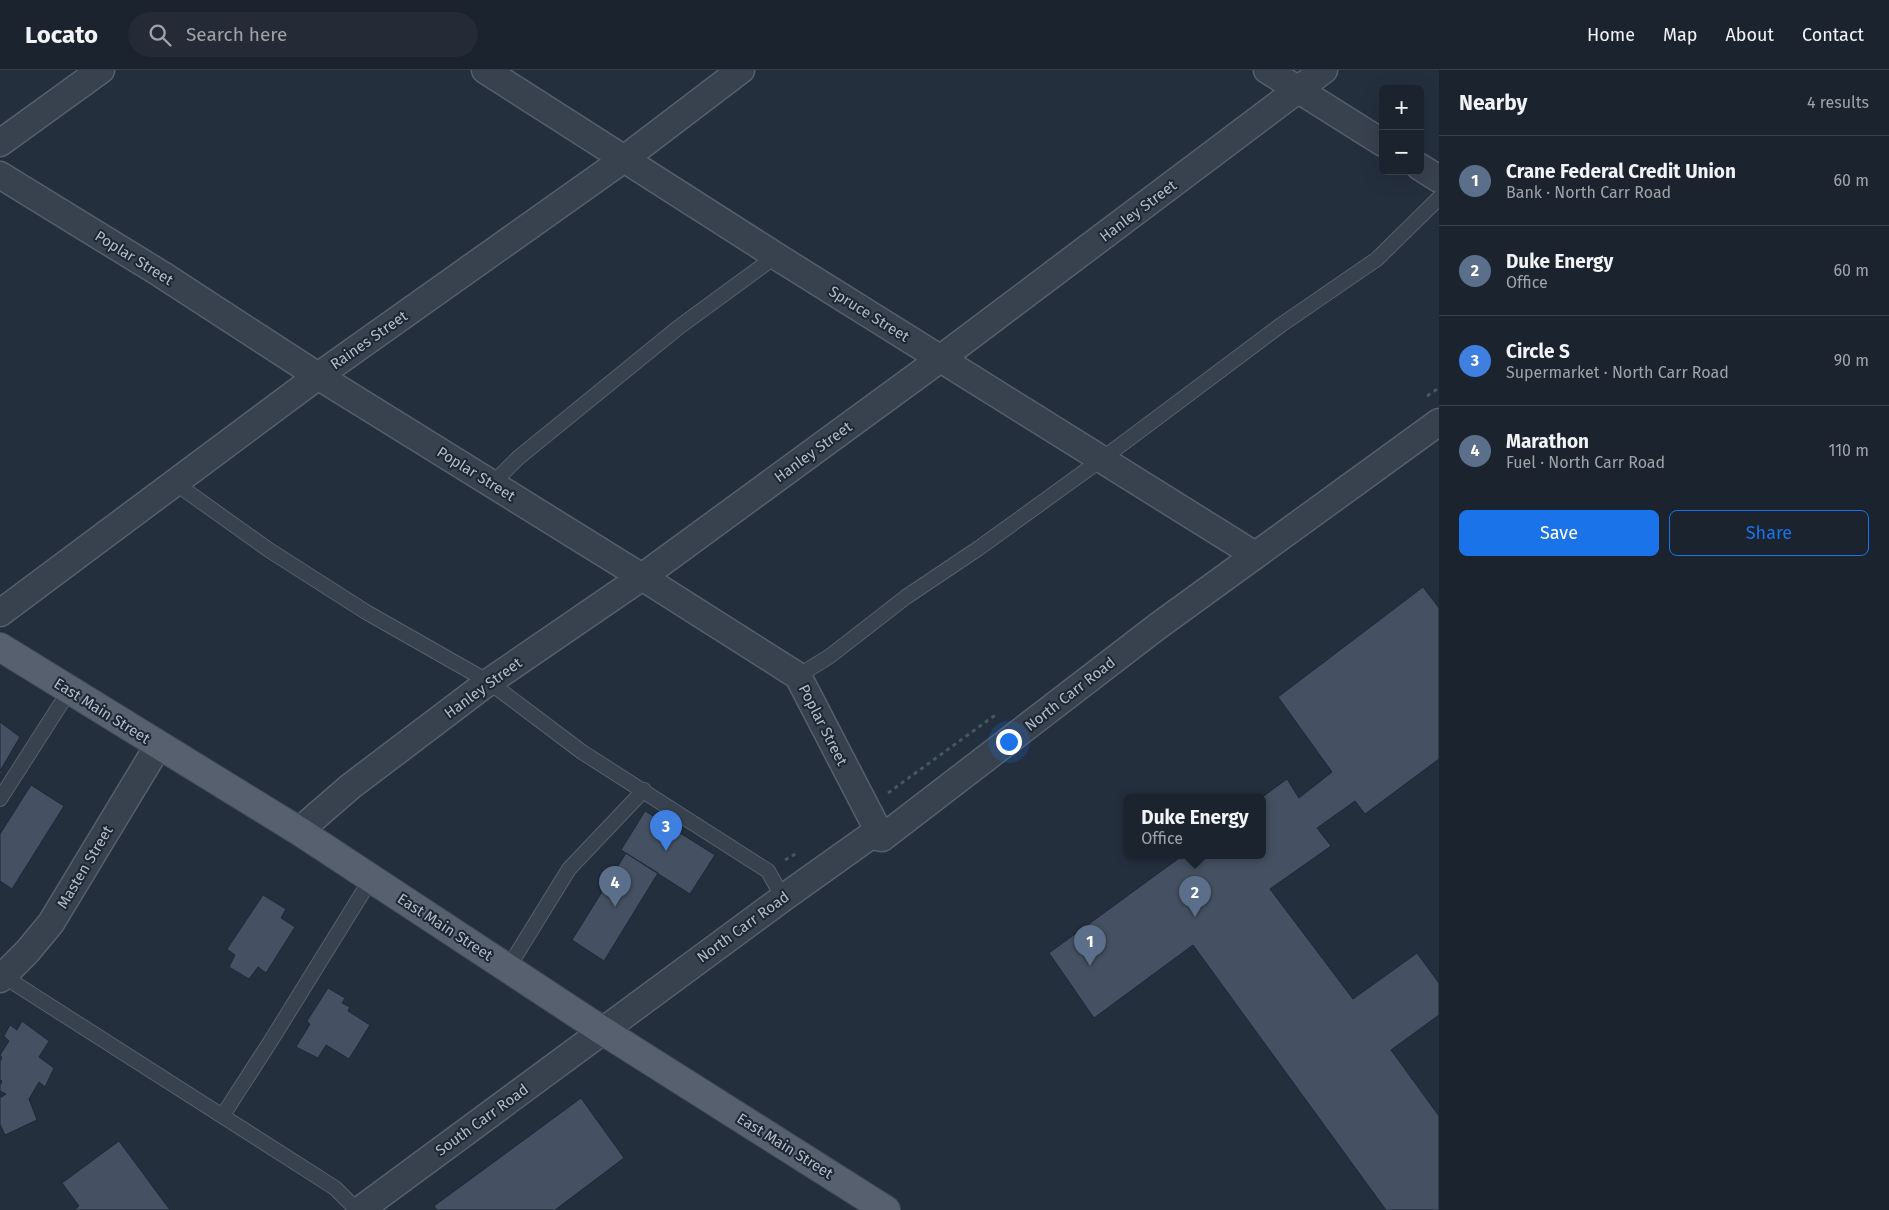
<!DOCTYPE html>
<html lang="en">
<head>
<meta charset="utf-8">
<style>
	:root { --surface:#1b232e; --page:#242b36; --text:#f1f3f6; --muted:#a0a4aa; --line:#39404a; --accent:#1a73e8 }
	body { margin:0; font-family:"Fira Sans",sans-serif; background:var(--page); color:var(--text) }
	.controls { position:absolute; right:15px; top:15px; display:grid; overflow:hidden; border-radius:8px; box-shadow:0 5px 20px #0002 }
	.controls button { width:45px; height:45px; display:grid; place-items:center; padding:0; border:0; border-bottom:1px solid var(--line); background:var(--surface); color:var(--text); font:25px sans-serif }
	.you { position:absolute; left:1008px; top:671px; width:18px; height:18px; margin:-12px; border:4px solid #fff; border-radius:50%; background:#1a73e8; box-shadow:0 0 0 8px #1a73e833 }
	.badge { display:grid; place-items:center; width:32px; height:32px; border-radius:50%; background:var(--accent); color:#fff; font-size:16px; font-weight:700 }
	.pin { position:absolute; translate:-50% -41px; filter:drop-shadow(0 1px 2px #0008) }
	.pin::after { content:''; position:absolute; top:26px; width:18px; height:15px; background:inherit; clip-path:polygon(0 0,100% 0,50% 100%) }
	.popup { position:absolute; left:1124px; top:724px; width:142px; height:65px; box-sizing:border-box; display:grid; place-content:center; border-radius:8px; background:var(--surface); filter:drop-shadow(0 1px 4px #0005); font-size:16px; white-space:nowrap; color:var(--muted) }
	.popup b { font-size:19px; color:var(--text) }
	.popup::after { content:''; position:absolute; left:50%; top:100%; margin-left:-10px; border:10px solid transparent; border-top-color:var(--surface) }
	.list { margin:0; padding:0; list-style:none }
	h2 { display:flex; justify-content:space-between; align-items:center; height:65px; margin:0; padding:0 20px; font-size:21px }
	h2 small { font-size:16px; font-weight:400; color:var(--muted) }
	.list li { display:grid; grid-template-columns:32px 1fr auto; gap:15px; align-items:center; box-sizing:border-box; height:90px; padding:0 20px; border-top:1px solid var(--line) }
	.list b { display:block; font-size:19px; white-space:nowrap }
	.list p { margin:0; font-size:16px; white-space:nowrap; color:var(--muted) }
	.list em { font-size:16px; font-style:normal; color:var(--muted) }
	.actions { display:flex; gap:10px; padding:15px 20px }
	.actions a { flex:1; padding:11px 0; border:1px solid var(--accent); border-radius:8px; text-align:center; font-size:18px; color:var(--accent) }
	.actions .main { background:var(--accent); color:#fff }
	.icon { flex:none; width:28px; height:28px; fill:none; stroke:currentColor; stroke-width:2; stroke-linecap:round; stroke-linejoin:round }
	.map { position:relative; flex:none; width:1439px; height:1140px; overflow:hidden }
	header { display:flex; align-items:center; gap:30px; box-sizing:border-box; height:70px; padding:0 25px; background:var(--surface); border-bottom:1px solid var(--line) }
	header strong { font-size:24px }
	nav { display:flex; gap:28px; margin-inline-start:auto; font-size:18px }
	.search { width:350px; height:45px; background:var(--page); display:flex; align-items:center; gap:12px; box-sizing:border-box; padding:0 18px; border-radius:28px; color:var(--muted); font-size:19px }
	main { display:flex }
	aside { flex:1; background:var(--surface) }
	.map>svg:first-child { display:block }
	.building { fill:#455162; stroke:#1f2835 }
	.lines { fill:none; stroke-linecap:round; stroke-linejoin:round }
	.lane-casing { stroke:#565f6c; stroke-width:16 }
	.street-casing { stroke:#565f6c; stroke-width:29 }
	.primary-casing { stroke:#414a57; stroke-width:30 }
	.path { stroke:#44595c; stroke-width:3; stroke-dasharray:4 4; stroke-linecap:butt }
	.lane { stroke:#38414e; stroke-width:14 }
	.street { stroke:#38414e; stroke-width:26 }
	.primary { stroke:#56606e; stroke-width:28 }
	.labels { text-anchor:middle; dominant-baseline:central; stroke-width:4; stroke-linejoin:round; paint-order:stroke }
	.street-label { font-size:15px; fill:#b4bcc9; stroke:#1d2633 }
</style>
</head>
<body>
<header>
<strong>Locato</strong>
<div class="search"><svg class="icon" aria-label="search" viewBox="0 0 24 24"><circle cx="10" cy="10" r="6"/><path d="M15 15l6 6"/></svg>Search here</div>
<nav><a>Home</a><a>Map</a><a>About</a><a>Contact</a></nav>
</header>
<main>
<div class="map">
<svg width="1439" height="1140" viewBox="0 0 1439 1140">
	<rect width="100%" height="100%" fill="#242f3e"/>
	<!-- building -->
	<path class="building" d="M1423 517 1439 538V689L1365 744 1355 731 1317 758 1331 776 1270 819 1353 929 1417 883 1439 913V945L1391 980 1439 1046V1140H1386L1193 875 1094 948 1049 883 1182 786H1262V728H1261L1287 709 1299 728 1332 702 1278 627Z
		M0 652 20 667 0 701H3L0 705Z
		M31 715 64 736 12 819 0 811V764Z
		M645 741 715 785 690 824 621 780Z
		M626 783 658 803 604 891 572 870Z
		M263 825 286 839 281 848 295 857 266 903 258 897 249 909 229 897 235 885 227 879Z
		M328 918 345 928 342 933 350 937 348 941 370 955 349 989 326 975 318 988 296 977 310 954 307 951Z
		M22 951 49 971 39 987 54 998 45 1017 39 1012 29 1029 37 1050 5 1065 0 1054V1028L6 1024 0 1021V1015L2 1011 0 1010V991L2 988 0 985 9 971 4 966 10 955 17 960Z
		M581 1028 624 1088 555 1140H437L434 1136Z
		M119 1071 170 1140H74L79 1136 62 1113Z"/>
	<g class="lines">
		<defs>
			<path id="lane" d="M175 413 269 480 366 542 489 612 582 682 768 801 783 828
				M492 414 518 388 679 257 776 186
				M798 606 830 586 906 527 979 478 1102 389 1281 255 1377 189 1439 128
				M0 729 69 621
				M508 898 569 799 644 720
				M0 904 335 1118 357 1140
				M223 1045 272 969 371 809"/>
			<path id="street" d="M485 0 776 186 1255 485
				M1267 0 1383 73
				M0 73 101 0
				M1420 97 1439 109
				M0 105 161 204 318 306 642 507 798 606 882 768
				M0 543 318 306 624 89 741 0
				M299 761 351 716 483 616 642 507 940 289 1324 0
				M0 909 27 882 51 853 158 676
				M360 1140 783 828 870 766 882 768 1158 556 1439 352"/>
			<path id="primary" d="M0 577 299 761 603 961 886 1140"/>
		</defs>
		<!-- lane casing -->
		<use href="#lane" class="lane-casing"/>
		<!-- street casing -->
		<use href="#street" class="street-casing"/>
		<!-- primary casing -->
		<use href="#primary" class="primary-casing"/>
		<!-- path -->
		<path class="path" d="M1427 326 1439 318
			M888 723 998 643
			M785 790 797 783"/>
		<!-- lane -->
		<use href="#lane" class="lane"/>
		<!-- street -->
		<use href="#street" class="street"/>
		<!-- primary -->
		<use href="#primary" class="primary"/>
	</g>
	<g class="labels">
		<!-- street labels -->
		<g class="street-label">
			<text transform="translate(1138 141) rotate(-37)">Hanley Street</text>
			<text transform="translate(134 188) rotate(32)">Poplar Street</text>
			<text transform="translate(869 244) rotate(32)">Spruce Street</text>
			<text transform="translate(369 270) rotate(-35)">Raines Street</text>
			<text transform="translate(813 382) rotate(-36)">Hanley Street</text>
			<text transform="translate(476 404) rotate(32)">Poplar Street</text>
			<text transform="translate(483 618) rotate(-36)">Hanley Street</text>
			<text transform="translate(1070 624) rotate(-38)">North Carr Road</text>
			<text transform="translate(102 641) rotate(32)">East Main Street</text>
			<text transform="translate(823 655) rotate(63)">Poplar Street</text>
			<text transform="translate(85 797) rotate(-59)">Masten Street</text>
			<text transform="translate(445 857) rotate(33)">East Main Street</text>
			<text transform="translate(743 857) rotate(-36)">North Carr Road</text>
			<text transform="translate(482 1050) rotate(-36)">South Carr Road</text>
			<text transform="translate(785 1076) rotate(32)">East Main Street</text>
		</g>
	</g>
</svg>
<div class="controls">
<button>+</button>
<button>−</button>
</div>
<div class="you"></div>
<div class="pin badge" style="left:1090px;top:896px;background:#5c6f8a">1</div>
<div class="pin badge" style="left:1195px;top:847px;background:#5c6f8a">2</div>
<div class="popup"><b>Duke Energy</b>Office</div>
<div class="pin badge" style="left:666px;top:781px;background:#3f7fe0">3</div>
<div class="pin badge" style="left:615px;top:837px;background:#5c6f8a">4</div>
</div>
<aside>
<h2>Nearby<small>4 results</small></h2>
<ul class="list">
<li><span class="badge" style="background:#5c6f8a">1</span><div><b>Crane Federal Credit Union</b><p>Bank · North Carr Road</p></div><em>60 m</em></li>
<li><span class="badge" style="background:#5c6f8a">2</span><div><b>Duke Energy</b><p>Office</p></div><em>60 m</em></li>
<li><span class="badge" style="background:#3f7fe0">3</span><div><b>Circle S</b><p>Supermarket · North Carr Road</p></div><em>90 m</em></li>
<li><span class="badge" style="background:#5c6f8a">4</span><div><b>Marathon</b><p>Fuel · North Carr Road</p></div><em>110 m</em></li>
</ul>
<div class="actions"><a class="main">Save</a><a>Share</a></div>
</aside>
</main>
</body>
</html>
